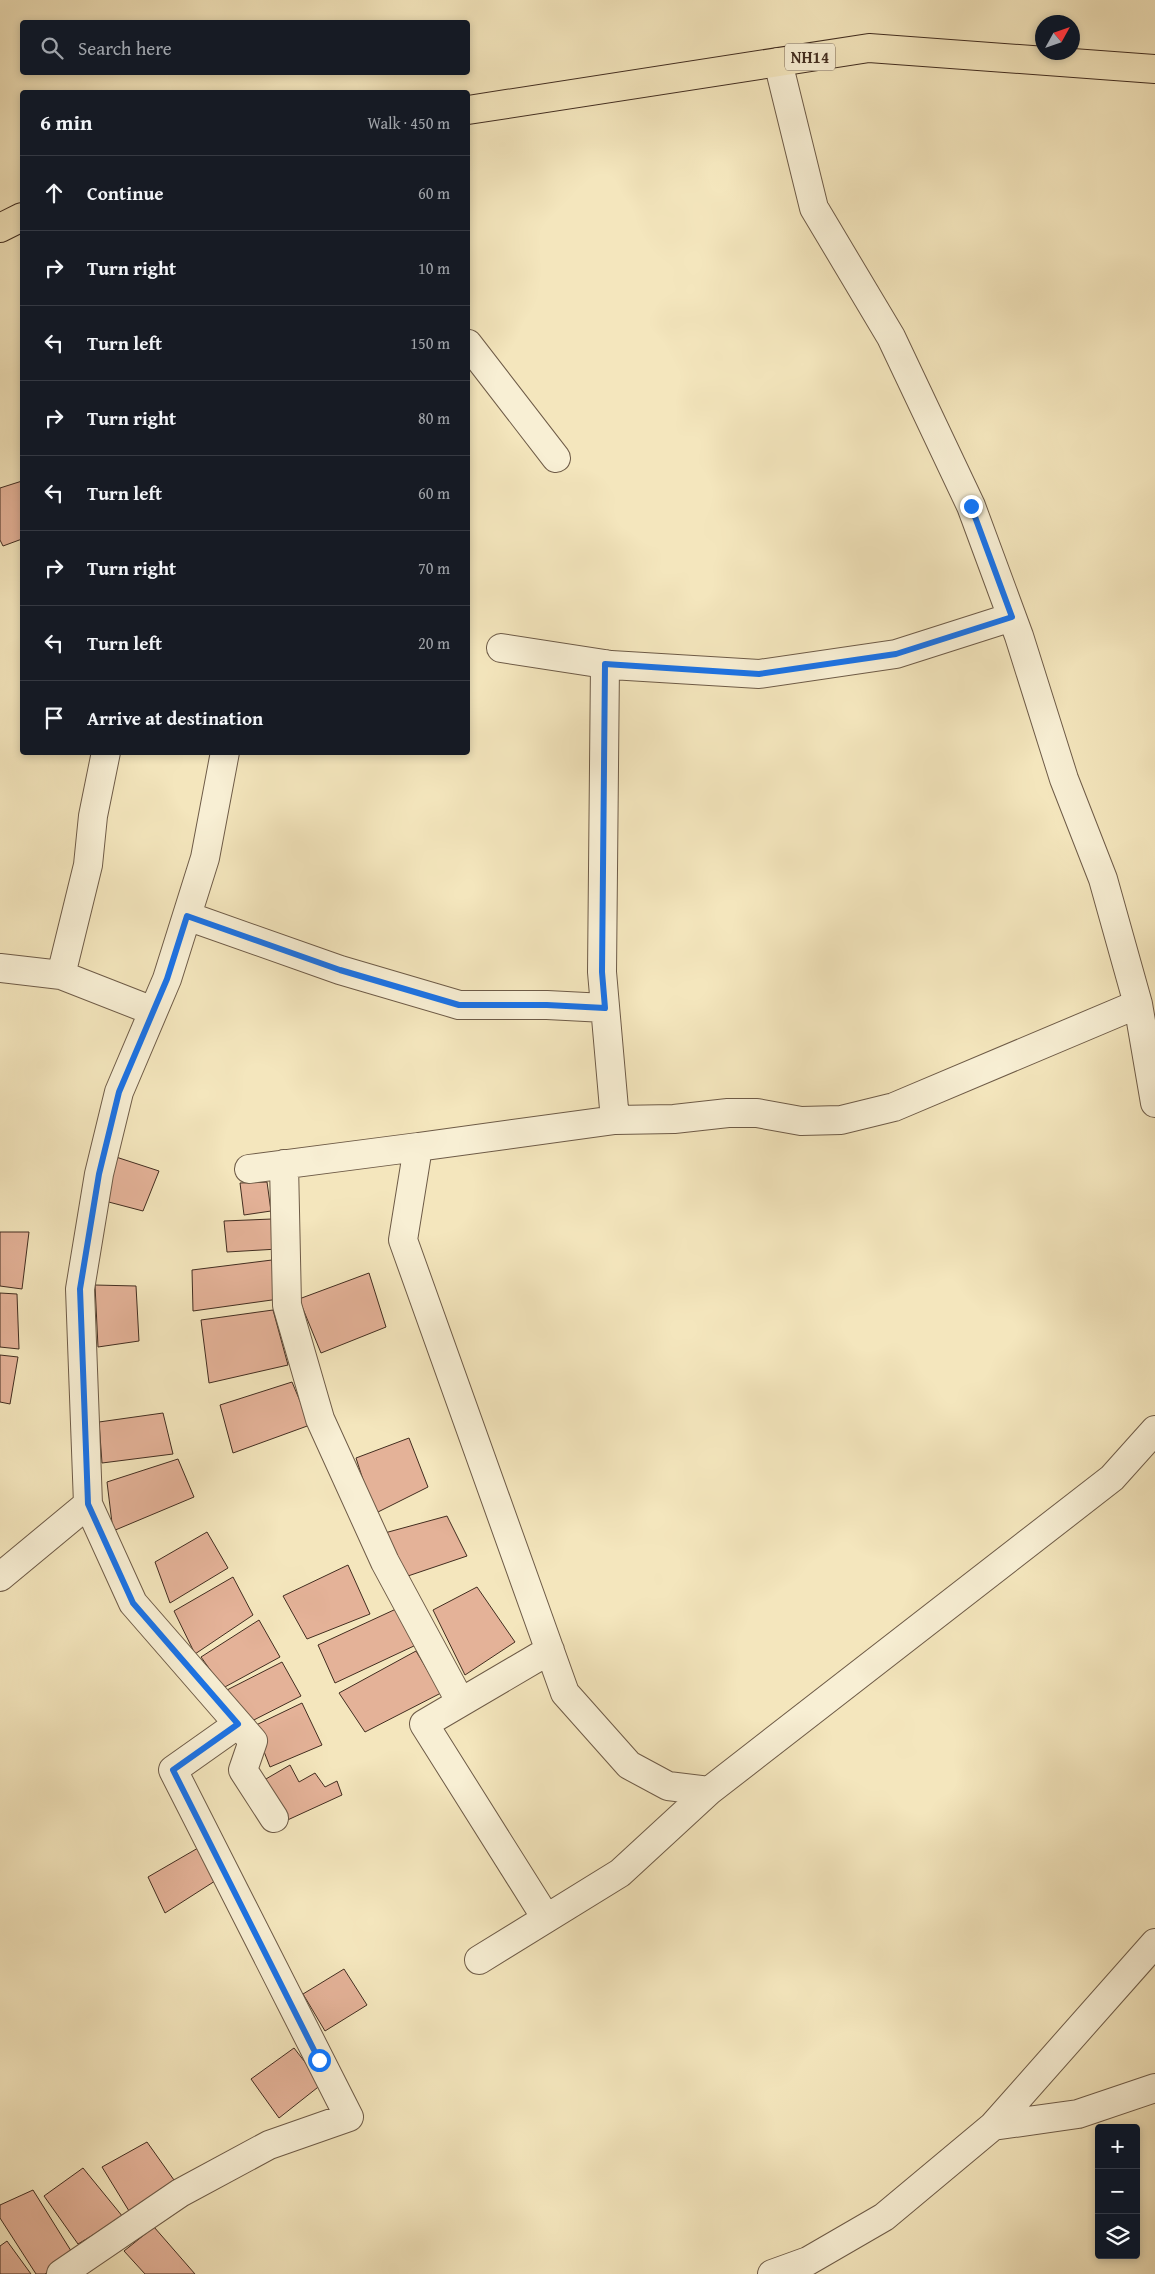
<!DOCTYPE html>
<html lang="en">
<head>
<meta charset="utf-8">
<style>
	:root { --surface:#171b24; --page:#242831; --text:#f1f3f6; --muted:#9ea1a6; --line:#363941 }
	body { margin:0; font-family:"Gentium Book Plus",serif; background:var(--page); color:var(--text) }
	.controls { position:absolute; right:15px; bottom:15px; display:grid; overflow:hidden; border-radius:5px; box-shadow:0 2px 8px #0003 }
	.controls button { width:45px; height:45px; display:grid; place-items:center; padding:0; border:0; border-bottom:1px solid var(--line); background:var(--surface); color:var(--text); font:25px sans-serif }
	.compass { position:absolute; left:1035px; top:15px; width:45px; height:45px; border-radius:50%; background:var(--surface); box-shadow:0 2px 8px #0003; rotate:50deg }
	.stop { position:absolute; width:15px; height:15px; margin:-11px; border:4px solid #1a73e8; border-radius:50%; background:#fff }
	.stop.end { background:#1a73e8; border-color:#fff; box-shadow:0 1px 5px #0008 }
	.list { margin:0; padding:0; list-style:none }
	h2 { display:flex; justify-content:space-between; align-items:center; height:65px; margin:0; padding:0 20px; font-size:21px }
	h2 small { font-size:16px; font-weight:400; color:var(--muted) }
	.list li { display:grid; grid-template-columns:32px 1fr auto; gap:15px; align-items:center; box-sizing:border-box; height:75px; padding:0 20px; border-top:1px solid var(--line) }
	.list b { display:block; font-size:19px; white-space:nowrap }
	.list em { font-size:16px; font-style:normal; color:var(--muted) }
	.icon { flex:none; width:28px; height:28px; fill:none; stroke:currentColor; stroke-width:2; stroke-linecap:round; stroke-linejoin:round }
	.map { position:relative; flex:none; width:1155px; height:2274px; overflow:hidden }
	.search { position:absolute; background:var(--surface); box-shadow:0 2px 8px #0003; left:20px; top:20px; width:450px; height:55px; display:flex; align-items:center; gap:12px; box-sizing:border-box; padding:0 18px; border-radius:5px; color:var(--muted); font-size:19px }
	.panel { position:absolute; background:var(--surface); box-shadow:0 2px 8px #0003; left:20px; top:90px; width:450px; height:665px; border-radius:5px }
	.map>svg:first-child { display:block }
	.building { fill:#e4b298; stroke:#422d20 }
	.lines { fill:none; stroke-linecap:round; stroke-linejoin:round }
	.minor-casing { stroke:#6e5b47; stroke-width:30 }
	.highway-casing { stroke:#422d20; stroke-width:30 }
	.minor { stroke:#f8efd4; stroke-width:28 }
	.highway { stroke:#f4e6bd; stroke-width:28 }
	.route { stroke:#1a73e8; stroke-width:6 }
	.labels { text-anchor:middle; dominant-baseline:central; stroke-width:4; stroke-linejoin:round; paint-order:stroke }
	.shield { fill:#f8efd4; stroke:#796756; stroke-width:1 }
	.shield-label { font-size:16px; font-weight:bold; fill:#422d20 }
</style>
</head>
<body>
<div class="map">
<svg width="1155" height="2274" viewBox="0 0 1155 2274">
	<rect width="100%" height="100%" fill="#f4e6bd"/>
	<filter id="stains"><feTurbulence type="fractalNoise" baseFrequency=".004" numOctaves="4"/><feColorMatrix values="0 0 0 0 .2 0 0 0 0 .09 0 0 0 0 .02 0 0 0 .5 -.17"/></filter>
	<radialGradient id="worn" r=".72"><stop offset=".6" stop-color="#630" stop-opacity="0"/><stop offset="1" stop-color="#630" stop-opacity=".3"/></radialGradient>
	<!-- building -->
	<path class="building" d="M22 481V539L3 546 0 540V488Z
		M116 1157 159 1171 143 1211 101 1200Z
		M267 1182 271 1211 244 1215 240 1183Z
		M272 1219 278 1249 227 1252 224 1221Z
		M0 1232H29L22 1289 0 1286Z
		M272 1260 279 1299 193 1311 192 1270Z
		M369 1273 386 1327 321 1353 299 1299Z
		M95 1285 136 1286 139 1341 98 1347Z
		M0 1293 17 1294 19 1349 0 1347Z
		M273 1310 288 1365 209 1383 201 1320Z
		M0 1355 18 1357 10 1404 0 1402Z
		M292 1382 310 1425 233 1453 220 1405Z
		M163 1413 173 1454 102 1463 99 1422Z
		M409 1438 428 1487 374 1514 356 1458Z
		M178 1459 194 1497 113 1531 107 1482Z
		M447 1516 467 1556 402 1578 381 1534Z
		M207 1532 228 1568 170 1603 155 1562Z
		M348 1565 370 1614 307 1639 283 1596Z
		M233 1577 253 1615 195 1654 174 1611Z
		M477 1587 515 1642 465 1675 433 1610Z
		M396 1609 416 1645 335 1683 318 1645Z
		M259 1620 280 1657 223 1688 201 1657Z
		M416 1651 441 1693 365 1732 339 1693Z
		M282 1662 301 1696 246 1724 227 1690Z
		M302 1703 322 1745 270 1767 254 1726Z
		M290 1765 299 1782 315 1773 325 1787 337 1781 342 1795 281 1823 259 1783Z
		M198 1848 215 1881 165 1913 148 1877Z
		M344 1969 367 2005 325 2031 303 1994Z
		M294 2048 322 2084 279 2118 251 2079Z
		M147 2142 174 2180 129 2211 102 2167Z
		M83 2168 123 2217 78 2244 44 2196Z
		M33 2190 73 2254 45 2274H36L0 2218V2205Z
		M154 2227 195 2274H145L124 2251Z
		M7 2241 31 2274H0V2246Z"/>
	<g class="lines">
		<defs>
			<path id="minor" d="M778 62 814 208 891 337 971 506 1019 636 1064 779 1103 879 1138 1004 1155 1103
				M468 344 556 458
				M501 648 611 665 759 674 896 654 1012 617
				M605 664 602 972 615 1120 418 1147 403 1240 565 1693 629 1765 668 1786 709 1791 1112 1478 1155 1430
				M225 752 205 858 167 979 119 1092 99 1174 80 1289 88 1504 133 1603 253 1741 243 1770 274 1818
				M187 916 340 970 459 1005H547L605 1008
				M0 968 61 975 88 865 93 816 106 752
				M61 975 153 1011
				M615 1120 674 1119 728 1113H757L801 1121 841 1120 894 1107 1138 1004
				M284 1164 287 1305 320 1419 385 1562 460 1701
				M249 1169 418 1147
				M0 1577 88 1504
				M546 1918 424 1724 550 1650
				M479 1960 620 1873 709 1791
				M993 2126 1078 2114 1155 2088
				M61 2274 180 2193 269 2145 349 2117 173 1770 238 1724
				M772 2274 808 2261 884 2217 993 2126 1155 1943"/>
			<path id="highway" d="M468 110 869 48 1155 69
				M0 228 22 217"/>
		</defs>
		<!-- minor casing -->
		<use href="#minor" class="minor-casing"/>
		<!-- highway casing -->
		<use href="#highway" class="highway-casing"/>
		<!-- minor -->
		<use href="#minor" class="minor"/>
		<!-- highway -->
		<use href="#highway" class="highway"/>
	</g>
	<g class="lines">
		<!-- route -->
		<path class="route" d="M319 2060 173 1770 238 1724 133 1603 88 1504 80 1289 99 1174 119 1092 167 979 187 916 340 970 459 1005H547L605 1008 602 972 605 664 759 674 896 654 1012 617 971 506"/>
	</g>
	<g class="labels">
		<!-- shield labels -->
		<rect class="shield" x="785" y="43.5" width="50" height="27" rx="4"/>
		<g class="shield-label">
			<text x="810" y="57">NH14</text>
		</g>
	</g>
	<rect width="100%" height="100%" filter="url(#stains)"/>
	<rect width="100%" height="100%" fill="url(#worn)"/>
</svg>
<div class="controls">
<button>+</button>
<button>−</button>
<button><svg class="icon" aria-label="layers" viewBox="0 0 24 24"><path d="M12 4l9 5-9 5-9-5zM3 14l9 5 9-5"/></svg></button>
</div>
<svg class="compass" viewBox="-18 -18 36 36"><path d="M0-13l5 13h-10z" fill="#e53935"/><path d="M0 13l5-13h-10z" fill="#9ea1a6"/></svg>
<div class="stop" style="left:319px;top:2060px"></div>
<div class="stop end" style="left:971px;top:506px"></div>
<div class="search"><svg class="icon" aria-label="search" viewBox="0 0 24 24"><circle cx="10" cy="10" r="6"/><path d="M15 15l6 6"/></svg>Search here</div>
<section class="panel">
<h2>6 min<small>Walk · 450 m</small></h2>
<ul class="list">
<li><svg class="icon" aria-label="ahead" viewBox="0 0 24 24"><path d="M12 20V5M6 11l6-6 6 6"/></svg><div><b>Continue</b></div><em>60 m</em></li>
<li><svg class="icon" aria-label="right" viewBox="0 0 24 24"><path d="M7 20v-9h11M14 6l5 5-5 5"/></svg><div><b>Turn right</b></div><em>10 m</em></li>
<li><svg class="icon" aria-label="left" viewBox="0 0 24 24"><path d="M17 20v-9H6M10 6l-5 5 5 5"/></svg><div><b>Turn left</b></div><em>150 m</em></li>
<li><svg class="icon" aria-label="right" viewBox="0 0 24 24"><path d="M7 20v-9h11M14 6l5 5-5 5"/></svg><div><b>Turn right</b></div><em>80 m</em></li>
<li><svg class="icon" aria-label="left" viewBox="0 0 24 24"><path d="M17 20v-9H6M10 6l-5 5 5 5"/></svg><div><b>Turn left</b></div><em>60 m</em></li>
<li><svg class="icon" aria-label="right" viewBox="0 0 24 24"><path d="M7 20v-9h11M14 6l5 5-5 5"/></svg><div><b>Turn right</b></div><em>70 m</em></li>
<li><svg class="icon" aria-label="left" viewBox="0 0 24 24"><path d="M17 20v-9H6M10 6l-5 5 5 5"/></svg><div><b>Turn left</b></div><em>20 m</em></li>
<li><svg class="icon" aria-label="arrive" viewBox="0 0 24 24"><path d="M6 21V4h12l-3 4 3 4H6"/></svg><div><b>Arrive at destination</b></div></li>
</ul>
</section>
</div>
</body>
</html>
